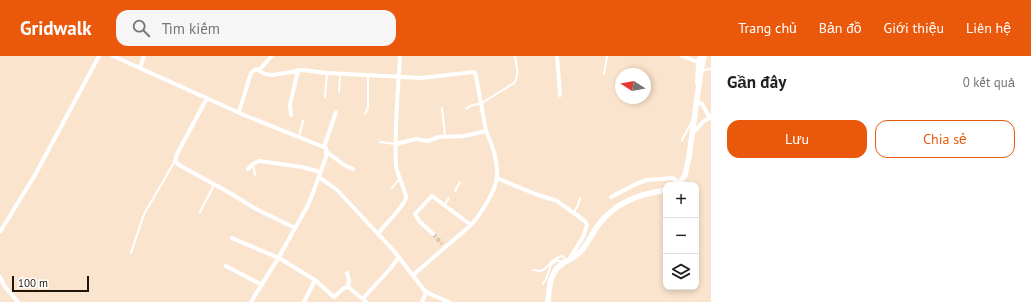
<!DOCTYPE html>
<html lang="vi">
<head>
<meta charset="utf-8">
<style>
	:root { --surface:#fff; --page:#f6f6f6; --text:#202124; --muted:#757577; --line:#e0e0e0; --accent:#ea580c }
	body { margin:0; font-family:"PT Sans",sans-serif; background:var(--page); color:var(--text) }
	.controls { position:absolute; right:12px; bottom:12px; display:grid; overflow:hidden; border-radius:8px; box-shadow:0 2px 6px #0003 }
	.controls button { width:36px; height:36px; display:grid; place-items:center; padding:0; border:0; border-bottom:1px solid var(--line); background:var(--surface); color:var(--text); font:20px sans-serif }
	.compass { position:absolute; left:615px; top:12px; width:36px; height:36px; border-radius:50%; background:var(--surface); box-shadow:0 2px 6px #0003; rotate:281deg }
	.scale { position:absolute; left:12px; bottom:10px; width:77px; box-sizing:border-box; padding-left:4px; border:2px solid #1f150b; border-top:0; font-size:11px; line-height:14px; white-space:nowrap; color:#1f150b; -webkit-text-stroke:3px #fff; paint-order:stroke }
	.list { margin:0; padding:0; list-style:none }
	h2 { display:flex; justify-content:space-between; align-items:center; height:52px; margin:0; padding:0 16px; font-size:17px }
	h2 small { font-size:13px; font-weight:400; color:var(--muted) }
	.actions { display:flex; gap:8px; padding:12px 16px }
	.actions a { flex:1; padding:9px 0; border:1px solid var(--accent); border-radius:12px; text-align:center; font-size:14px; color:var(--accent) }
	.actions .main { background:var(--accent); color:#fff }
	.icon { flex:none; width:22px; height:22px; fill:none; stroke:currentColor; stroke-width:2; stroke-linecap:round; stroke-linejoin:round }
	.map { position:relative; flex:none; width:711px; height:246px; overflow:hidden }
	header { display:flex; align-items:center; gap:24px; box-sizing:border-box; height:56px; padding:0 20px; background:var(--accent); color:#fff }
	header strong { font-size:19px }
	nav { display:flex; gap:22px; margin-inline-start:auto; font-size:14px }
	.search { width:280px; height:36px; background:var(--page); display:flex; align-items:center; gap:10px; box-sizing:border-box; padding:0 14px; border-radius:12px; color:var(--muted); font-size:15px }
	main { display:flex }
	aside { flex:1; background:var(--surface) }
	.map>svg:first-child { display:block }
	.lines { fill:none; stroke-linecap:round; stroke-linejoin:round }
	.street-tunnel { stroke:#dac5b0; stroke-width:4; stroke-dasharray:4 2; stroke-linecap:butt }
	.lane { stroke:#fff; stroke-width:2 }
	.street { stroke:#fff; stroke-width:4 }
	.secondary { stroke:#fff; stroke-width:5.5 }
</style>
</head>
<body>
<header>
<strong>Gridwalk</strong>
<div class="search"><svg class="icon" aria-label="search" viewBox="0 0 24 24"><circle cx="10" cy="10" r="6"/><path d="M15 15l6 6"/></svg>Tìm kiếm</div>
<nav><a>Trang chủ</a><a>Bản đồ</a><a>Giới thiệu</a><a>Liên hệ</a></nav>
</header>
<main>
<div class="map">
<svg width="711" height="246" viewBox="0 0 711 246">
	<rect width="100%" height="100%" fill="#fbe4cd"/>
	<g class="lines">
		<!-- street-tunnel -->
		<path class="street-tunnel" d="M433 178 442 188"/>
		<!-- lane -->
		<path class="lane" d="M702 14 711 13
			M604 18 607 0
			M339 36 340 18
			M325 41 327 17
			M442 52 445 80
			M466 53 470 50 482 47 514 27C520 19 516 9 515 0
			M365 58 368 52V20
			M299 81 303 65
			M682 84 692 65
			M380 86 395 88
			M253 109 255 119
			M392 132 399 123
			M455 135 460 126
			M445 148 449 142
			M200 156 214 129
			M574 156 578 149 580 142
			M131 197 144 158 175 105
			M533 214C551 218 544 205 562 200L566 204
			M543 228 546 223 551 209 557 204 563 206"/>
		<!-- street -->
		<path class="street" d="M113 0 244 59 326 92V101L314 134 308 149 280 199 251 246
			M557 0 560 39
			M682 0 698 6
			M140 12 144 0
			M259 14 272 0
			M697 27 698 9 700 0
			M207 42 177 98 175 105 179 109 230 137 256 153 295 172
			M697 44 696 46 702 48 710 62
			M239 56 251 17 256 13 265 18 273 19 303 14 327 17 422 22 473 16 475 17 476 20 486 75
			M291 59 290 49 298 14
			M693 77 704 65 711 61
			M396 88 416 83 428 85 439 81 464 80 486 75C492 88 498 105 497 120 497 133 480 159 471 169L432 140 415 158 419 165 433 178
			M324 91 336 56
			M327 96 344 109 353 113
			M248 113 253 108 259 105 302 111 320 116
			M319 121 337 134 394 195 424 234 430 238 449 246
			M497 122 535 138 557 145 585 165 587 169 584 179 569 204
			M611 141 636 128 647 124 673 122 680 128
			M0 176 35 119 99 0
			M378 178C384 169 403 152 406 142 407 138 397 119 396 110 394 75 398 36 400 0
			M232 182 279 202 315 224 334 241 344 232 348 231 363 243
			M226 210 262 229
			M347 217 349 224 348 231
			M413 219 471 169
			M0 221 5 231 18 246
			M304 246 315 224
			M366 246 363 243 366 239 390 213 399 201
			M422 246 426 236"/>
		<!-- secondary -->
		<path class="secondary" d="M678 129 685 119 689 101 701 14 704 0
			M548 246C549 230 550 214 565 206 571 203 576 201 580 196 588 188 592 177 599 168 616 146 640 138 666 134"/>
	</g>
</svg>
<div class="controls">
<button>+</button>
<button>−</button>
<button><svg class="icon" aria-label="layers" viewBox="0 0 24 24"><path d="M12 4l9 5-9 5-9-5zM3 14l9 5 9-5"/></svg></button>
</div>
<svg class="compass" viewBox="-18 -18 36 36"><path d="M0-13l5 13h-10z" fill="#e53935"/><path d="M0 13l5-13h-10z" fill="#757577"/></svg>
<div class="scale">100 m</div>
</div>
<aside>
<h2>Gần đây<small>0 kết quả</small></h2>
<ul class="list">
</ul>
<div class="actions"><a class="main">Lưu</a><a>Chia sẻ</a></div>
</aside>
</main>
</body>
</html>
